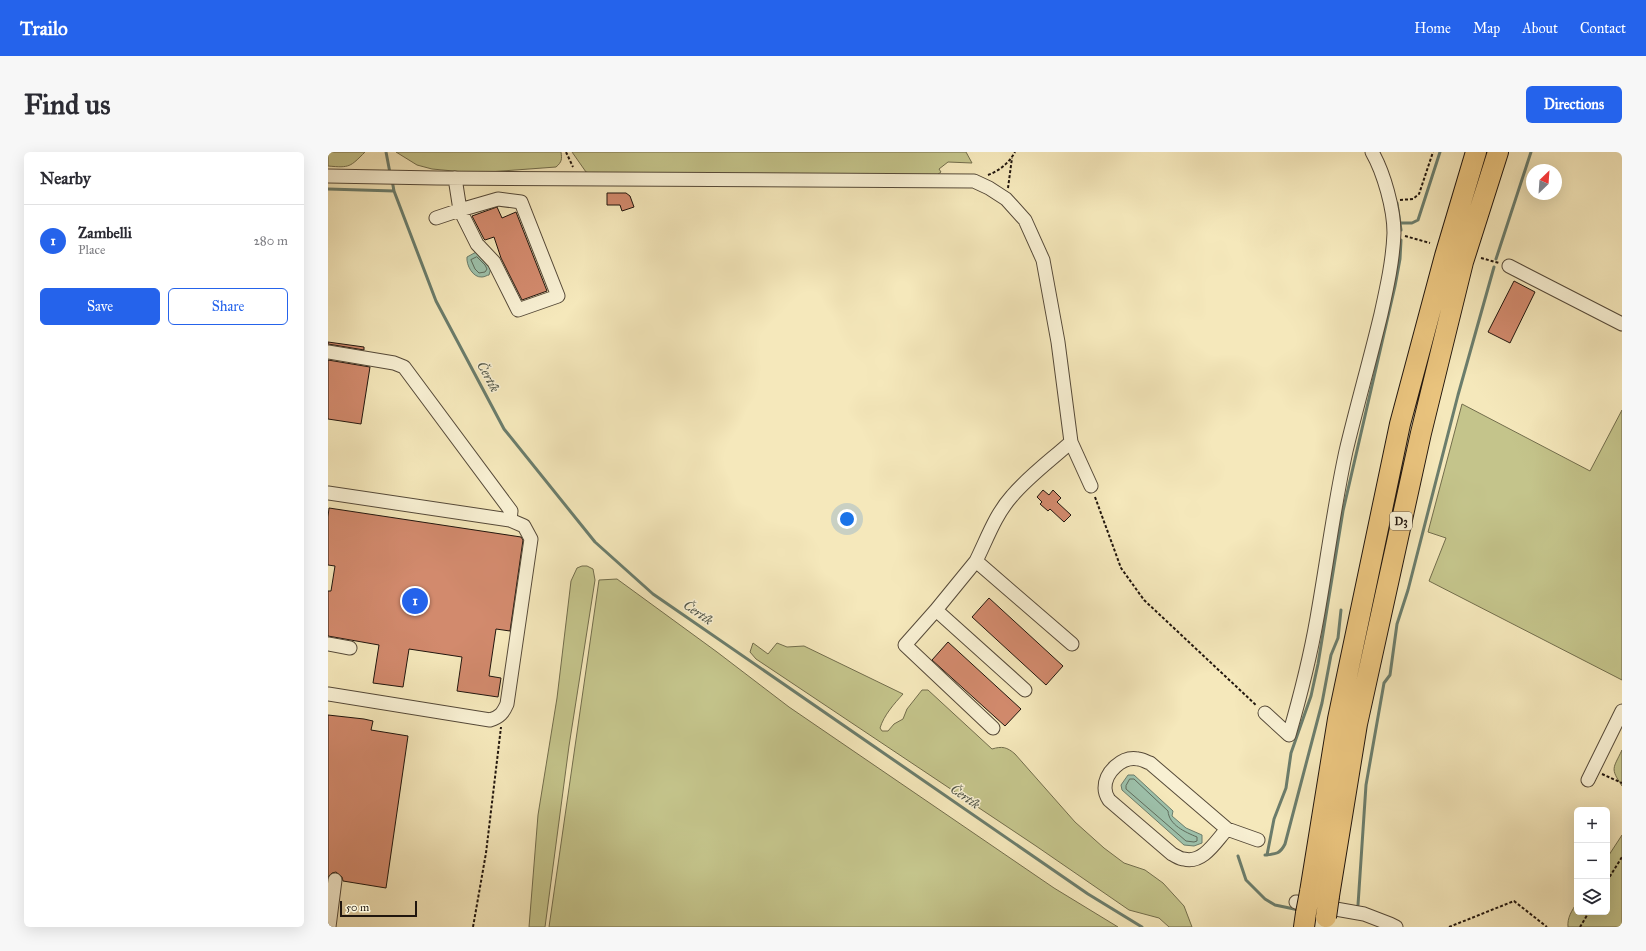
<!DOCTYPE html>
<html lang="en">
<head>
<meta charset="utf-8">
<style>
	:root { --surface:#fff; --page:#f7f7f7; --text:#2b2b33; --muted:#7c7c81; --line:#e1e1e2; --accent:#2563eb }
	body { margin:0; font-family:"IM FELL Great Primer",serif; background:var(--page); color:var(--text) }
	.controls { position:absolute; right:12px; bottom:12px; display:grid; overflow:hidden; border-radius:6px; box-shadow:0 4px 16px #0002 }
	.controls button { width:36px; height:36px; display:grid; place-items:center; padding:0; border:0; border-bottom:1px solid var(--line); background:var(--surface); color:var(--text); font:20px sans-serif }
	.compass { position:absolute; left:1198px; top:12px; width:36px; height:36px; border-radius:50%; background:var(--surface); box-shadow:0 4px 16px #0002; rotate:25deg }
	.scale { position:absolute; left:12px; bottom:10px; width:77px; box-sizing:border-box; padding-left:4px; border:2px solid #21160e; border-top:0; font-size:11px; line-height:14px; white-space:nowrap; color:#21160e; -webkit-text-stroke:3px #f8f0d3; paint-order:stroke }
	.you { position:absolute; left:519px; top:367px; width:14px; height:14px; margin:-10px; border:3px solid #fff; border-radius:50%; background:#1a73e8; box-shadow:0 0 0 6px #1a73e833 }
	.badge { display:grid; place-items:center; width:26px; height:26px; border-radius:50%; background:var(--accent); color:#fff; font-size:13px; font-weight:700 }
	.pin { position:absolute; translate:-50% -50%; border:2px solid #fff; box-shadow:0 1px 4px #0006 }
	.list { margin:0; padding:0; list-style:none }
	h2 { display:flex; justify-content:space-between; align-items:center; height:52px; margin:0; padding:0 16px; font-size:17px }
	h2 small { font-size:13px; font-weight:400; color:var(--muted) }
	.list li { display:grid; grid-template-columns:26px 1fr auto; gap:12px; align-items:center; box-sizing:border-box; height:72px; padding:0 16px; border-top:1px solid var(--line) }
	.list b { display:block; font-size:15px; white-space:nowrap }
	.list p { margin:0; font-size:13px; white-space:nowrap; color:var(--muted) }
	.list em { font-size:13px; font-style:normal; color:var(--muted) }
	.actions { display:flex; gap:8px; padding:12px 16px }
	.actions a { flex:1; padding:9px 0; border:1px solid var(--accent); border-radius:6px; text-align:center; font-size:14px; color:var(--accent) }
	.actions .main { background:var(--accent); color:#fff }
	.icon { flex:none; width:22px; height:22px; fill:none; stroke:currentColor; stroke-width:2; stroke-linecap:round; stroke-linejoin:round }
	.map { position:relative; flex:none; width:1294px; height:775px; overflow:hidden; border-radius:6px }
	header { display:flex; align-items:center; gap:24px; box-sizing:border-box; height:56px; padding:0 20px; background:var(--accent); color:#fff }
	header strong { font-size:19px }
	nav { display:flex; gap:22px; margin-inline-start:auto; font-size:14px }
	.intro { display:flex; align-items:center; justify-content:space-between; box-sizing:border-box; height:96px; padding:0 24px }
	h1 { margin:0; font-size:28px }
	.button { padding:10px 18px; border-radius:6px; background:var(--accent); color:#fff; font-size:14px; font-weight:700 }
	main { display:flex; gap:24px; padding:0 24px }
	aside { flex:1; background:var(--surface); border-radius:6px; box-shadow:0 4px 16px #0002 }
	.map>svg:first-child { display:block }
	.green { fill:#c4c48b; stroke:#726d4c }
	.water { fill:#9dc1ab; stroke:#6b7d6c }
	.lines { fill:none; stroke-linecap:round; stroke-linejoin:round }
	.shore { stroke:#5f6c5c; stroke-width:1 }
	.stream { stroke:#6b7d6c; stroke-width:3 }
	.building { fill:#d28a6d; stroke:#21160e }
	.minor-casing { stroke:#564a39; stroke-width:15 }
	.highway-casing { stroke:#21160e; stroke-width:22 }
	.path { stroke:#21160e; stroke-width:2; stroke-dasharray:3 2; stroke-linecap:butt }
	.minor { stroke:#f8f0d3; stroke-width:13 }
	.highway { stroke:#eac47e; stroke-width:20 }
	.highway-bridge-casing { stroke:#21160e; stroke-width:22; stroke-linecap:butt }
	.highway-bridge { stroke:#eac47e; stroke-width:20 }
	.labels { text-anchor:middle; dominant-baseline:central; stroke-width:3; stroke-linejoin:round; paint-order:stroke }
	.shield { fill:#f8f0d3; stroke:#625749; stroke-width:1 }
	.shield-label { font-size:11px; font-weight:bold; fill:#21160e }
	.water-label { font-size:13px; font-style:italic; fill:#4c5245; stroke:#f8f0d3 }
</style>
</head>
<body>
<header>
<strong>Trailo</strong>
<nav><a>Home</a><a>Map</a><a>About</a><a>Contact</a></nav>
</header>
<div class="intro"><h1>Find us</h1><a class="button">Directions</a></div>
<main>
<aside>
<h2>Nearby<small></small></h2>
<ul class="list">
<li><span class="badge">1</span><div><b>Zambelli</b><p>Place</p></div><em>280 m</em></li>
</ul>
<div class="actions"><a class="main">Save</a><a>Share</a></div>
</aside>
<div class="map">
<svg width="1294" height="775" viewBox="0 0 1294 775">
	<rect width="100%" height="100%" fill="#f5e8bb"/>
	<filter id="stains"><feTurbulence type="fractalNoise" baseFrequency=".005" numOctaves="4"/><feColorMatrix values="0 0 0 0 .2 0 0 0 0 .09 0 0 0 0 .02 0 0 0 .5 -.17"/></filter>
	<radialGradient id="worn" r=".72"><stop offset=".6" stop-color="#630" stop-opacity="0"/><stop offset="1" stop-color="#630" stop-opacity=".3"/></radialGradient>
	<!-- green -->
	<path class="green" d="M0 0H37C22 15 22 16 0 14Z
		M68 0H233C234 7 234 10 228 15L147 21 104 17 89 13Z
		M244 0H638L644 11 620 10 611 17 613 20 609 23 265 22 258 20Z
		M1134 252 1262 319 1294 258V528L1101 429 1118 386 1100 380Z
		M254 414H259L265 417 267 428 241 594 217 775H201L210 663 229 546 243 429 249 416Z
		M289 427 389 500 461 555 726 736 790 775H221L271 428Z
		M425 491 440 502 449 491 459 495 476 494 575 542C566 552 556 563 552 576L554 579H560L566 572 575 567 579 557 594 538H600L664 597C674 594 679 595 687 602L747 670 776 696 796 711 817 718 835 731 856 754 864 775H841L831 766 801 758 708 694 428 507 422 500Z
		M1294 598V634C1282 616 1285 617 1294 598Z
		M1294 683V775H1240C1239 766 1244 758 1249 751V760H1279V706Z"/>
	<!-- water -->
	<path class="water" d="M150 99 163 116 161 123C159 123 157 125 154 125 145 126 138 113 139 105Z
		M800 623H806L845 659 844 664 858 676 874 683V691L866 694 856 693 794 638 793 633Z"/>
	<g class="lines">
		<!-- shore -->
		<path class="shore" d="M149 105 157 113 159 117 157 120 151 121 147 117 143 108Z
			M802 627H806L840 659C841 673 857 680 869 685V689L866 690 858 689 798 637V634Z"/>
		<!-- stream -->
		<path class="stream" d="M58 0 62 21
			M64 28 66 39 108 149 176 277 267 390 325 442 760 742 814 775
			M0 37 66 39
			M1069 51 1073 78
			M1073 71H1084L1090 68 1112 0
			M1168 107 1203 0
			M937 703C948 702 952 702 957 692L994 551 1003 503 1010 486 1013 458
			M939 703 946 667 958 636 963 601 983 544 990 512 1015 359 1067 134 1072 107 1073 88
			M910 704 918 728 937 747 947 753 971 758
			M1030 753 1038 633 1056 531 1062 523 1069 472 1080 438 1130 243 1166 115"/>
	</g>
	<!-- building -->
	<path class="building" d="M279 41H298L302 44 306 55 294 59 292 53H279Z
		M169 55 174 66 188 60 219 139 194 148 173 106 166 85 157 88 156 87 144 64Z
		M1186 129 1207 140 1182 191 1160 180Z
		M0 190 36 195V198L0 192Z
		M0 208 42 215 33 272 0 267Z
		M715 338 721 343 725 338 733 346 729 350 743 363 736 370 722 357 720 359 712 352 714 350 709 345Z
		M1 356 193 385 195 388 182 479 168 477 161 524 173 526 170 545 129 539 134 505 81 497 75 535 45 531 51 493 0 484V439H3L7 414 0 413V365Z
		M661 446 735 514 718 533 644 465Z
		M620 490 693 557 677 574 604 508Z
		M0 563 36 567 45 569 43 578 80 584 58 736 15 729 14 725 8 720 4 721 0 725Z"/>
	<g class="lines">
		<defs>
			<path id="minor" d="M0 24 109 26 646 29 661 36 678 47 697 68 715 108 730 190 743 290 763 334
				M108 66 132 58 170 47 193 50 230 144 190 158 166 110 149 92 132 58 127 26
				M1181 114 1294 172
				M0 200 66 211 76 215 183 359 182 368
				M0 341 182 368 196 374 203 387 179 552C175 561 172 565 162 568L0 542
				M648 409C659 387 667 363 684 344 701 324 723 308 743 290
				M608 458 577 493 665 576
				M0 492 22 496
				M697 538 608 458 648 409 744 492
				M937 561 961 583C972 545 982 506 989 466 999 410 1006 354 1018 299 1029 253 1042 208 1053 162 1059 135 1065 108 1066 81 1066 57 1056 21 1044 0
				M1260 628 1294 559
				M899 677C888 689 875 712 856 707 852 707 848 704 844 702L781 648C779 645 777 640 777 636 777 620 794 604 810 607 814 607 818 610 822 611L899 677 930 688
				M968 750 1036 762 1062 772 1068 775
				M1 775 7 728"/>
			<path id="highway" d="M982 740 1010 567 1072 272 1117 104 1148 0
				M1001 744 1029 572 1093 281 1135 110 1170 0
				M976 775 978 761"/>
		</defs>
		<!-- minor casing -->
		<use href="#minor" class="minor-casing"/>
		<!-- highway casing -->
		<use href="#highway" class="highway-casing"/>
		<!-- path -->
		<path class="path" d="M238 0 245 15
			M660 23C671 19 681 11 687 0
			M680 36 684 6
			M1072 48 1085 47 1091 42 1105 0
			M1077 84 1102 91
			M1153 106 1171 111
			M767 345 793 416 816 448 929 554
			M1274 622 1294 631
			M1279 729 1294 705
			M145 775 158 701 173 575
			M1121 775 1186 749 1219 775
			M1252 775 1261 760"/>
		<!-- minor -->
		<use href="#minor" class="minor"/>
		<!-- highway -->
		<use href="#highway" class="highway"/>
		<defs>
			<path id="highway-bridge" d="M978 761 982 740
				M998 765 1001 744"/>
		</defs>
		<!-- highway-bridge casing -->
		<use href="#highway-bridge" class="highway-bridge-casing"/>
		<!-- highway-bridge -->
		<use href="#highway-bridge" class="highway-bridge"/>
	</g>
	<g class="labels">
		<!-- shield labels -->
		<rect class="shield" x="1062" y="360" width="22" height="18" rx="3"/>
		<g class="shield-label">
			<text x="1073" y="369">D3</text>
		</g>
		<!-- water labels -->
		<g class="water-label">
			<text transform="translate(160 225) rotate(62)">Čertík</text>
			<text transform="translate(370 461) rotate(35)">Čertík</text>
			<text transform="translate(637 645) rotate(35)">Čertík</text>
		</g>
	</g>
	<rect width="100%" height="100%" filter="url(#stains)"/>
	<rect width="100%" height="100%" fill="url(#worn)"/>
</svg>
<div class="controls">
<button>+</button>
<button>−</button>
<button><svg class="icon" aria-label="layers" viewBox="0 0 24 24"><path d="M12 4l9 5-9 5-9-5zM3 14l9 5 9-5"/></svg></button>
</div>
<svg class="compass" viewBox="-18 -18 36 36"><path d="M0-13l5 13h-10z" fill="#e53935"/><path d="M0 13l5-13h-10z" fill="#7c7c81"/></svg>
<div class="scale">50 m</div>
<div class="you"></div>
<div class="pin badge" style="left:87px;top:449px">1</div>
</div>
</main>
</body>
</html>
